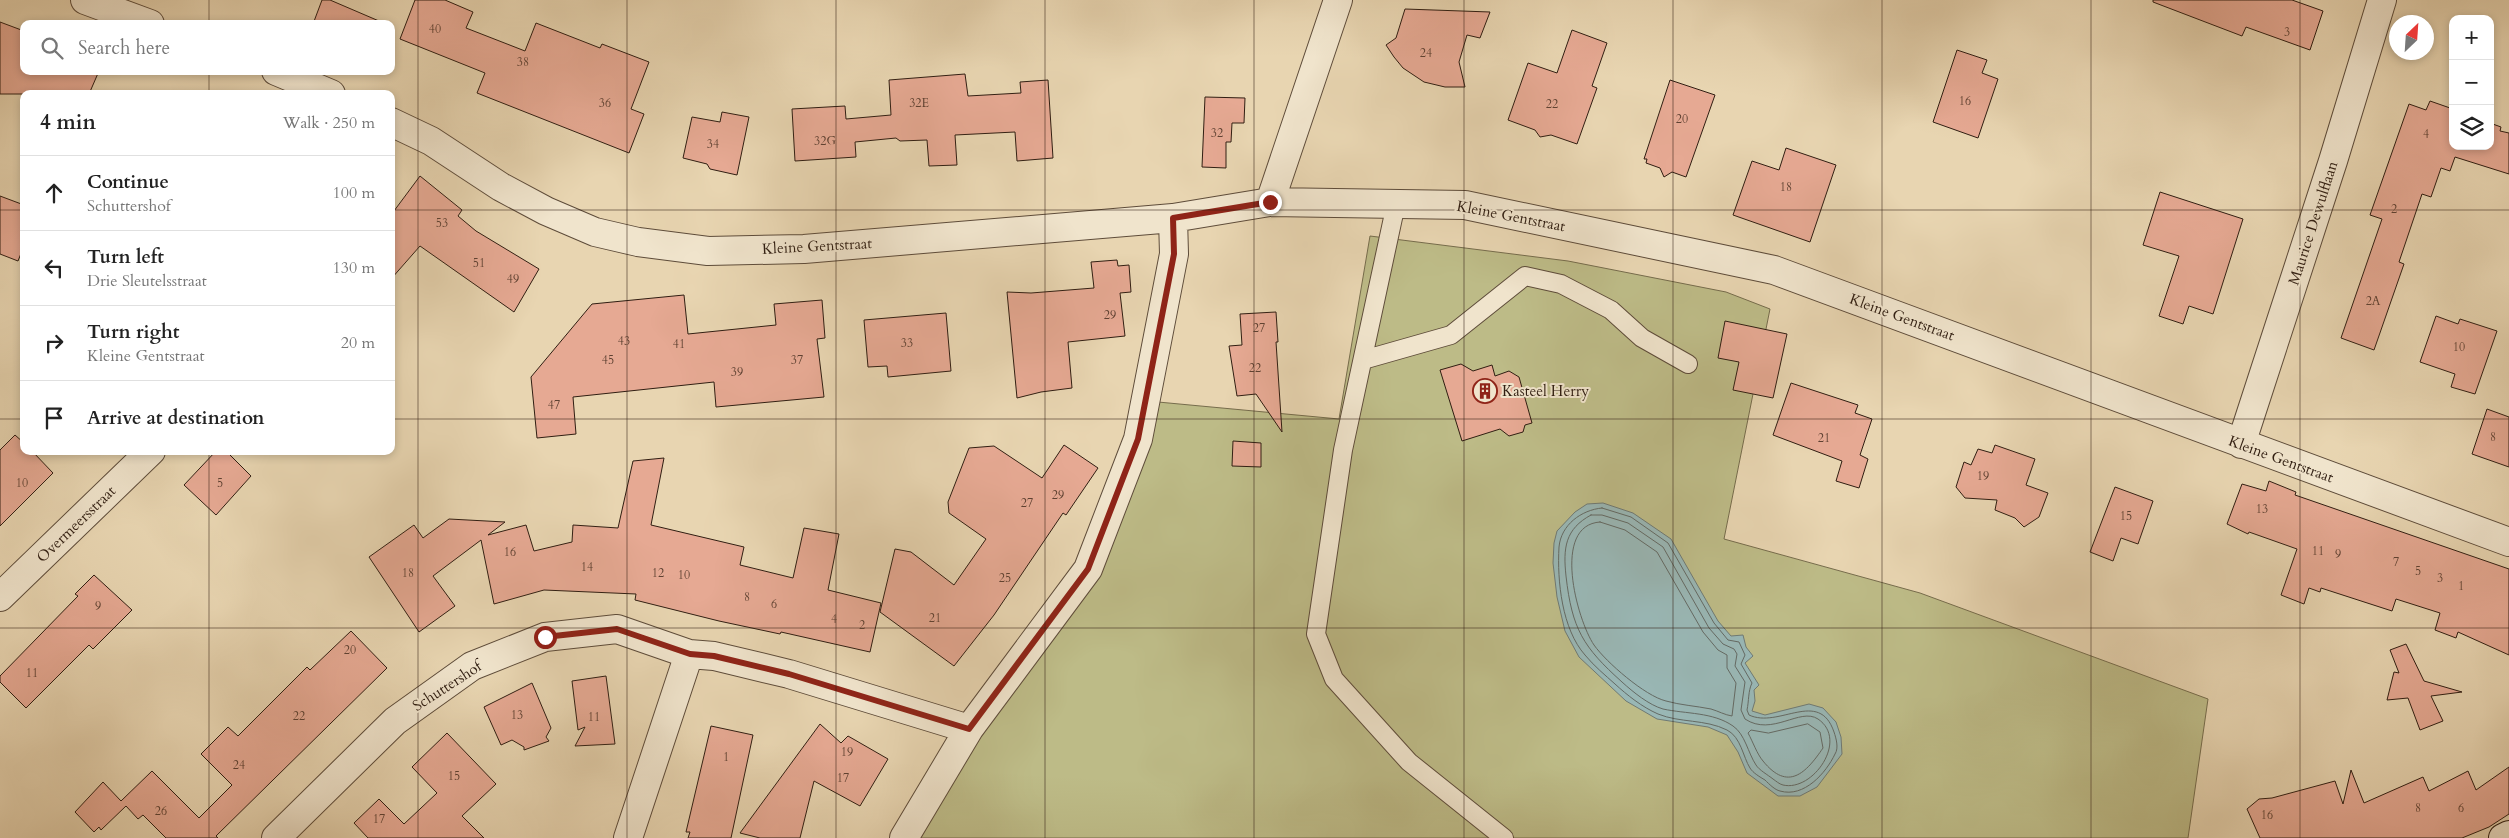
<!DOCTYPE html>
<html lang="en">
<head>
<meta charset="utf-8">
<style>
	:root { --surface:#fff; --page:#f2f2f2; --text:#222; --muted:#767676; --line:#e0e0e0 }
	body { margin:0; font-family:Cardo,serif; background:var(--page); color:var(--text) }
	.controls { position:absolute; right:15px; top:15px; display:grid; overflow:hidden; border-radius:10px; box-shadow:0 2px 8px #0003 }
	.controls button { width:45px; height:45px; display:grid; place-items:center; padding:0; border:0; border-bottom:1px solid var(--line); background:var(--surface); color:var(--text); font:25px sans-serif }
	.compass { position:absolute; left:2389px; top:15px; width:45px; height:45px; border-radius:50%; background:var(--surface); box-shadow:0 2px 8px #0003; rotate:25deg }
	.stop { position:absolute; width:15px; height:15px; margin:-11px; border:4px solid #8f2418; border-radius:50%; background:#fff }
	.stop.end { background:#8f2418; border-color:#fff; box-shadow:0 1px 5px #0008 }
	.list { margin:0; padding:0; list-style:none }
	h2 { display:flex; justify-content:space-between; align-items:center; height:65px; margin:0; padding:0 20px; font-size:21px }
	h2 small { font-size:16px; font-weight:400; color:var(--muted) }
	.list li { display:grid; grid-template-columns:32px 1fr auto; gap:15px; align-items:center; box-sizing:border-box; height:75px; padding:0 20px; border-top:1px solid var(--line) }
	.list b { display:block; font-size:19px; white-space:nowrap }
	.list p { margin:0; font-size:16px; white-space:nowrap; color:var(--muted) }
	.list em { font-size:16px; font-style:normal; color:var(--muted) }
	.icon { flex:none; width:28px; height:28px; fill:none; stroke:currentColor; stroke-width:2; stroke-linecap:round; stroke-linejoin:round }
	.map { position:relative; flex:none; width:2509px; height:838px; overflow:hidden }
	.search { position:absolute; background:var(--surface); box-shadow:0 2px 8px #0003; left:20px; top:20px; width:375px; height:55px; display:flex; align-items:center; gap:12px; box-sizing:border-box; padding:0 18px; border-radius:10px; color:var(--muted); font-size:19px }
	.panel { position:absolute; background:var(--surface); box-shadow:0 2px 8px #0003; left:20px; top:90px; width:375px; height:365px; border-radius:10px }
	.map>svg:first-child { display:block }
	.green { fill:#bdbb87; stroke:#766c4c }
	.water { fill:#99b7b5; stroke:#6f7a74 }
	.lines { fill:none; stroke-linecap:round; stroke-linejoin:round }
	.shore { stroke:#646a64; stroke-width:1 }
	.building { fill:#e6a993; stroke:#301e12 }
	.lane-casing { stroke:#5e4c3a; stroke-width:20 }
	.street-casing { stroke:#5e4c3a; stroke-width:30 }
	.secondary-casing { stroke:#301e12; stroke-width:30 }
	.lane { stroke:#f0e4cc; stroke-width:18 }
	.street { stroke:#f0e4cc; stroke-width:28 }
	.secondary { stroke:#f0e4cc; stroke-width:28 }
	.route { stroke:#8f2418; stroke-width:6 }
	.grid { fill:none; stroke:#301e12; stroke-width:1; stroke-opacity:0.55 }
	.labels { text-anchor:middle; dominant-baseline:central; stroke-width:4; stroke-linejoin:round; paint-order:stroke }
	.number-label { font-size:12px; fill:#5e4132 }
	.street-label { font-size:15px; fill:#301e12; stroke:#f0e4cc }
	.poi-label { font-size:15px; fill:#301e12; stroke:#f0e4cc; text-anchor:start }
</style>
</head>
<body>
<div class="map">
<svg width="2509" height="838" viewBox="0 0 2509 838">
	<rect width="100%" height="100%" fill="#e8d5b1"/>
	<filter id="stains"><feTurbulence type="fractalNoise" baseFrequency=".004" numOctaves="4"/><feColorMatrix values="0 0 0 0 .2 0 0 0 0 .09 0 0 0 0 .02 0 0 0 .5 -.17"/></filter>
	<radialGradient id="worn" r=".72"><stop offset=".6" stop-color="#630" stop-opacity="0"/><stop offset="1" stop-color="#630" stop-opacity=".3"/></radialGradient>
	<!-- green -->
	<path class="green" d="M1370 236 1568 261 1726 292 1770 309 1724 539 1920 593 2208 699 2188 838H915L979 728 1100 568 1158 402 1339 419Z"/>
	<!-- water -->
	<path class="water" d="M1603 503 1633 513 1671 539 1718 621 1731 636 1743 635 1746 647 1753 656 1745 663 1759 685 1754 690 1755 701 1752 711 1765 715 1809 704 1823 708 1836 722 1841 737 1842 754 1817 787 1800 796H1778L1747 773 1738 752 1727 735 1708 727 1657 719 1626 701 1579 657 1565 631 1557 597 1553 563 1554 543 1557 531 1575 512 1587 504Z"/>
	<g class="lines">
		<!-- shore -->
		<path class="shore" d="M1602 508 1631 517 1668 543 1714 623 1728 640 1739 642 1745 655 1741 664 1752 683C1748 691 1749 701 1747 710L1749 715C1779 729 1819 688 1834 732 1836 738 1839 748 1835 754 1826 773 1804 798 1780 791 1775 790 1769 784 1765 780 1760 777 1753 773 1750 768 1743 757 1741 737 1727 730 1705 719 1680 723 1658 714 1642 707 1627 695 1615 684 1605 675 1594 666 1585 655 1562 629 1557 581 1559 547 1561 525 1581 510 1602 508Z
			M1591 515H1602L1628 523 1663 547 1709 628 1723 644 1734 649 1737 654 1735 666 1745 682 1741 710 1745 719C1772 737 1800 707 1818 719 1849 740 1813 792 1783 785 1779 784 1776 781 1773 779 1768 775 1759 770 1756 765 1748 753 1745 734 1733 726 1713 712 1686 714 1663 709 1649 705 1633 692 1622 682 1583 647 1572 629 1566 576 1563 548 1565 529 1591 515Z
			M1600 522 1625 530 1657 552 1703 632 1718 650 1727 655V668L1736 683 1732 716C1725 715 1718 711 1711 709 1696 706 1680 705 1666 701 1645 696 1606 662 1594 645 1577 620 1551 525 1600 522Z
			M1808 724 1820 732 1823 748C1806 773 1788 792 1763 761 1757 754 1753 742 1748 733L1751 730 1768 733Z"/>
	</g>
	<!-- building -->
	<path class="building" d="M322 0H330L386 24H313Z
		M415 0H445L473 12 466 28 525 51 536 23 600 48 602 44 649 62 631 109 644 114 629 153 477 93 485 73 400 39Z
		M2153 0H2292L2323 11 2310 50 2246 27 2242 36 2153 2Z
		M1405 9 1490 12 1480 38 1467 35 1459 62 1465 87H1445L1424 82 1403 68 1394 57 1386 45 1396 38Z
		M0 22 24 31V71H99L89 94H0Z
		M1572 30 1607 43 1592 86 1597 88 1577 144 1551 135 1540 137 1535 130 1508 120 1528 63 1557 73Z
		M1957 50 1987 60 1982 73 1998 79 1978 138 1933 122Z
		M965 74 968 96 1021 93 1020 82 1048 80 1053 158 1017 161 1015 132 955 135 957 165 929 166 927 140 900 141 896 138 855 142 856 157 795 161 792 109 845 106 846 119 891 115 889 80Z
		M1670 80 1715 95 1686 177 1672 172 1664 177 1660 168 1646 163 1647 159H1644Z
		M1205 97 1245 98 1244 123H1232L1231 142H1226V168L1202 167Z
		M2430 101 2453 109V146H2490V123L2501 127 2500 131 2509 133V174L2455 157 2450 171 2441 168 2431 197 2422 194 2399 262 2404 264 2374 350 2341 338 2382 219 2370 215 2409 104 2426 110Z
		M722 112 749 117 737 175 710 169 707 164 683 158 692 117 720 122Z
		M1786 148 1836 165 1810 242 1733 215 1752 161 1779 170Z
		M420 176 462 210 458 216 476 231 539 269 514 312 420 246 391 279V215Z
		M2160 192 2243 219 2213 314 2189 306 2183 324 2159 316 2179 256 2143 245Z
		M0 196 24 205V246L18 261 0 254Z
		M1117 260 1118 266 1129 265 1131 292 1120 293 1125 336 1068 342 1072 388 1041 392 1017 398 1007 292 1031 293 1094 288 1091 262Z
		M684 295 688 334 776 325 774 304 822 300 825 338 817 339 824 397 716 407 714 382 573 397 576 434 537 438 531 377 592 304Z
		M1276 312 1278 342H1276L1282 432 1256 394 1237 396 1229 346 1242 345 1240 314Z
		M946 313 951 371 888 377 887 366 868 367 864 320Z
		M2436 316 2458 324 2460 319 2497 331 2475 394 2451 387 2455 374 2420 362Z
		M1725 321 1787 334 1773 398 1733 390 1739 362 1718 358Z
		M1461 364 1473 371 1492 365 1495 376 1509 371 1519 377 1532 423 1525 425 1523 432 1509 436 1500 429 1462 441 1440 370Z
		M1791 383 1858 405 1855 413 1872 419 1860 455 1868 459 1859 488 1836 481 1842 461 1773 435Z
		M2487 409 2509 417V467L2472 454Z
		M15 435 24 443V451H32L53 473 0 526V450Z
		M1233 441 1261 443V467L1232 466Z
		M1064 445 1098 468 1066 515 1063 513 994 615 954 666 880 612 895 549 911 552 954 585 986 539 949 513 948 502 969 448 994 446 1042 478Z
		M1995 445 2035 459 2026 485 2048 493 2039 517 2024 527 2015 518 1995 510 1997 500 1965 498 1956 487 1964 462 1971 465 1978 449 1992 453Z
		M216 451H226L251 476 216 515 184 485Z
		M664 458 651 525 744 547 740 565 793 578 804 528 839 534 828 590 881 603 870 652 781 632 780 634 719 621 635 600 636 594 544 590 494 604 481 540 433 576 455 606 419 632 369 557 414 525 423 538 449 519 505 522 488 535 526 525 534 551 572 542 573 525 618 528 633 461Z
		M2269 481 2296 492 2295 495 2509 569V655L2458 632 2456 638 2435 630 2440 613 2396 599 2392 611 2321 588 2320 592 2309 588 2304 604 2281 595 2297 549 2249 532 2248 534 2227 524 2242 484 2266 491Z
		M2115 487 2153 501 2138 544 2121 538 2113 561 2090 552Z
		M94 575 132 610 93 649 89 645 26 708 0 682V676L78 596 75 594Z
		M351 631 387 668 216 836 218 838H166L143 815 138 819 126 806 101 830 99 827 94 832 75 812 103 782 121 801 152 771 199 818 232 785 201 754 228 727 238 736 307 667 310 670Z
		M2406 644 2424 681 2462 692 2431 696 2443 721 2420 730 2408 698 2387 700 2394 672 2399 673 2390 650Z
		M606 676 615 744 575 746 585 727 578 730 572 681Z
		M532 683 551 728 546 737 549 741 524 750V747L512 740 501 745 484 707Z
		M820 724 841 743 848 736 888 759 860 806 814 781 800 838H760L740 833Z
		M711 726 753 735 731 838H688L690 832H686Z
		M447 733 496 784 462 816 484 838H368L354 823 379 799 404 824 437 793 412 767Z
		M2509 767V814L2489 827 2462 838H2260L2247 809 2259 799 2272 798 2335 781 2343 804 2351 770 2364 803 2423 777 2429 791 2468 771 2476 790Z"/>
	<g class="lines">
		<defs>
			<path id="lane" d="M1396 204 1343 450 1316 634 1334 679 1409 762 1504 838
				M1363 360 1451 335 1525 276 1561 284 1611 310 1642 338 1688 364"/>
			<path id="street" d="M85 0 150 24
				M276 71 331 94
				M391 122 431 141 501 187 546 211 595 232 638 242 708 251 804 249 1173 218 1270 202 1465 205 1774 270 2509 542
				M1270 202 1338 0
				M2241 444 2333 161 2382 0
				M0 597 151 451
				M276 838 395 721 472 666 545 637 617 629 689 654 714 656 789 674 969 729
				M628 838 689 654
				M904 838 969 729 1088 569 1138 439 1174 254 1173 218"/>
			<path id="secondary" d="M2503 838 2509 835"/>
		</defs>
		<!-- lane casing -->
		<use href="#lane" class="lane-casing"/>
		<!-- street casing -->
		<use href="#street" class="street-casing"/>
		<!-- secondary casing -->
		<use href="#secondary" class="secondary-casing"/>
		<!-- lane -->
		<use href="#lane" class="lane"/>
		<!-- street -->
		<use href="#street" class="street"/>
		<!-- secondary -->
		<use href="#secondary" class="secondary"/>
	</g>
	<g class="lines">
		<!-- route -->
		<path class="route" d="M545 637 617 629 690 654 714 656 789 674 969 729 1088 569 1138 439 1174 254 1173 218 1270 202"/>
	</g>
	<!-- grid -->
	<path class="grid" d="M209 0V24M418 0V838M627 0V838M836 0V838M1045 0V838M1254 0V838M1464 0V838M1673 0V838M1882 0V838M2091 0V838M2300 0V838M209 71V94M0 210H24M391 210H2509M0 419H24M391 419H2509M209 451V838M0 628H2509"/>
	<!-- icons -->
	<defs>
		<symbol id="building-ring" viewBox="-11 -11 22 22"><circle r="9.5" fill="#f0e4cc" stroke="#8f2418" stroke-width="1.5"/><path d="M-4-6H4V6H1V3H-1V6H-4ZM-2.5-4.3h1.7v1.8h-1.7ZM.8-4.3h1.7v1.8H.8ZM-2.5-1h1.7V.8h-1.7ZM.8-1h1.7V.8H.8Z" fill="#8f2418"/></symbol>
	</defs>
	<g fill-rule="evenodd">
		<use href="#building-ring" x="1471" y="377" width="28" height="28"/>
	</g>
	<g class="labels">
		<!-- number labels -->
		<g class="number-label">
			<text x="435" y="29">40</text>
			<text x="2287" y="32">3</text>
			<text x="1426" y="53">24</text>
			<text x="523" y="62">38</text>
			<text x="1965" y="101">16</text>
			<text x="605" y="103">36</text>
			<text x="919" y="103">32E</text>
			<text x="1552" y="104">22</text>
			<text x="1682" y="119">20</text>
			<text x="1217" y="133">32</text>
			<text x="2426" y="134">4</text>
			<text x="825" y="141">32G</text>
			<text x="713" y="144">34</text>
			<text x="1786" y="187">18</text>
			<text x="2394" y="209">2</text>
			<text x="442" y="223">53</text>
			<text x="479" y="263">51</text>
			<text x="513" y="279">49</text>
			<text x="2373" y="301">2A</text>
			<text x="1110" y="315">29</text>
			<text x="1259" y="328">27</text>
			<text x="624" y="341">43</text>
			<text x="907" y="343">33</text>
			<text x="679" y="344">41</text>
			<text x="2459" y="347">10</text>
			<text x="608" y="360">45</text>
			<text x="797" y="360">37</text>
			<text x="1255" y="368">22</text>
			<text x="737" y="372">39</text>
			<text x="554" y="405">47</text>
			<text x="2493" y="437">8</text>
			<text x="1824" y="438">21</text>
			<text x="1983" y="476">19</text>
			<text x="22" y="483">10</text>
			<text x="220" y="483">5</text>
			<text x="1058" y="495">29</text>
			<text x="1027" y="503">27</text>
			<text x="2262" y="509">13</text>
			<text x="2126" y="516">15</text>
			<text x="2318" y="551">11</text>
			<text x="510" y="552">16</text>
			<text x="2338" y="554">9</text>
			<text x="2396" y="562">7</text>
			<text x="587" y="567">14</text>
			<text x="2418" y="571">5</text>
			<text x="408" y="573">18</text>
			<text x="658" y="573">12</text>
			<text x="684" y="575">10</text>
			<text x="1005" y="578">25</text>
			<text x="2440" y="578">3</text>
			<text x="2461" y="586">1</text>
			<text x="747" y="597">8</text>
			<text x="774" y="604">6</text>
			<text x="98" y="606">9</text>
			<text x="935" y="618">21</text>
			<text x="834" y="619">4</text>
			<text x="862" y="625">2</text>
			<text x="350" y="650">20</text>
			<text x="32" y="673">11</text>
			<text x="517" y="715">13</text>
			<text x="299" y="716">22</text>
			<text x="594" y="717">11</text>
			<text x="847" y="752">19</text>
			<text x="726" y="757">1</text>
			<text x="239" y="765">24</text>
			<text x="454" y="776">15</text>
			<text x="843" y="778">17</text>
			<text x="2418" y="808">8</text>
			<text x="2461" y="808">6</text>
			<text x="161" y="811">26</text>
			<text x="2267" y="815">16</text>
			<text x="379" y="819">17</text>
		</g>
		<!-- street labels -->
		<g class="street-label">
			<text transform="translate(1511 216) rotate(11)">Kleine Gentstraat</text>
			<text transform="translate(2313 223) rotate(-72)">Maurice Dewulflaan</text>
			<text transform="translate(817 246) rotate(-3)">Kleine Gentstraat</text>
			<text transform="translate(1902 317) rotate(20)">Kleine Gentstraat</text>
			<text transform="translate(2281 459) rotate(20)">Kleine Gentstraat</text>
			<text transform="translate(76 524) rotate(-44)">Overmeersstraat</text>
			<text transform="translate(447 686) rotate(-33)">Schuttershof</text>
		</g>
		<!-- poi labels -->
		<g class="poi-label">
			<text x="1502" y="391">Kasteel Herry</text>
		</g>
	</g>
	<rect width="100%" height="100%" filter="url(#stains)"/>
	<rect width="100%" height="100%" fill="url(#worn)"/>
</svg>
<div class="controls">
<button>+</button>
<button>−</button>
<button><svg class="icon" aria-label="layers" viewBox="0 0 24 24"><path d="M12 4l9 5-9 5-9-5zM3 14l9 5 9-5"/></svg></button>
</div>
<svg class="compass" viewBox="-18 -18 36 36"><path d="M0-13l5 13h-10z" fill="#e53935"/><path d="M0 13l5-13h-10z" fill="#767676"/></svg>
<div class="stop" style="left:545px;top:637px"></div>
<div class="stop end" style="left:1270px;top:202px"></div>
<div class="search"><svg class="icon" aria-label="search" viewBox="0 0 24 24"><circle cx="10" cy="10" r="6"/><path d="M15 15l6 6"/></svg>Search here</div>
<section class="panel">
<h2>4 min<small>Walk · 250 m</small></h2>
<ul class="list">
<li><svg class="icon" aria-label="ahead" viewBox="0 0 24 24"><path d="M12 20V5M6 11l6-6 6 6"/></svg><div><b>Continue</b><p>Schuttershof</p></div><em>100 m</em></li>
<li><svg class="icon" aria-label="left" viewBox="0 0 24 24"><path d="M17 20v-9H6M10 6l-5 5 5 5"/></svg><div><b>Turn left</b><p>Drie Sleutelsstraat</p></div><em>130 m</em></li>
<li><svg class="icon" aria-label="right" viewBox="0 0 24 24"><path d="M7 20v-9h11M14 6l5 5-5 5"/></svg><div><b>Turn right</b><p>Kleine Gentstraat</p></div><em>20 m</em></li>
<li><svg class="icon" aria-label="arrive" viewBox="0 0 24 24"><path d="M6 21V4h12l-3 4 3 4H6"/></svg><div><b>Arrive at destination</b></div></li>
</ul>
</section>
</div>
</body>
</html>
